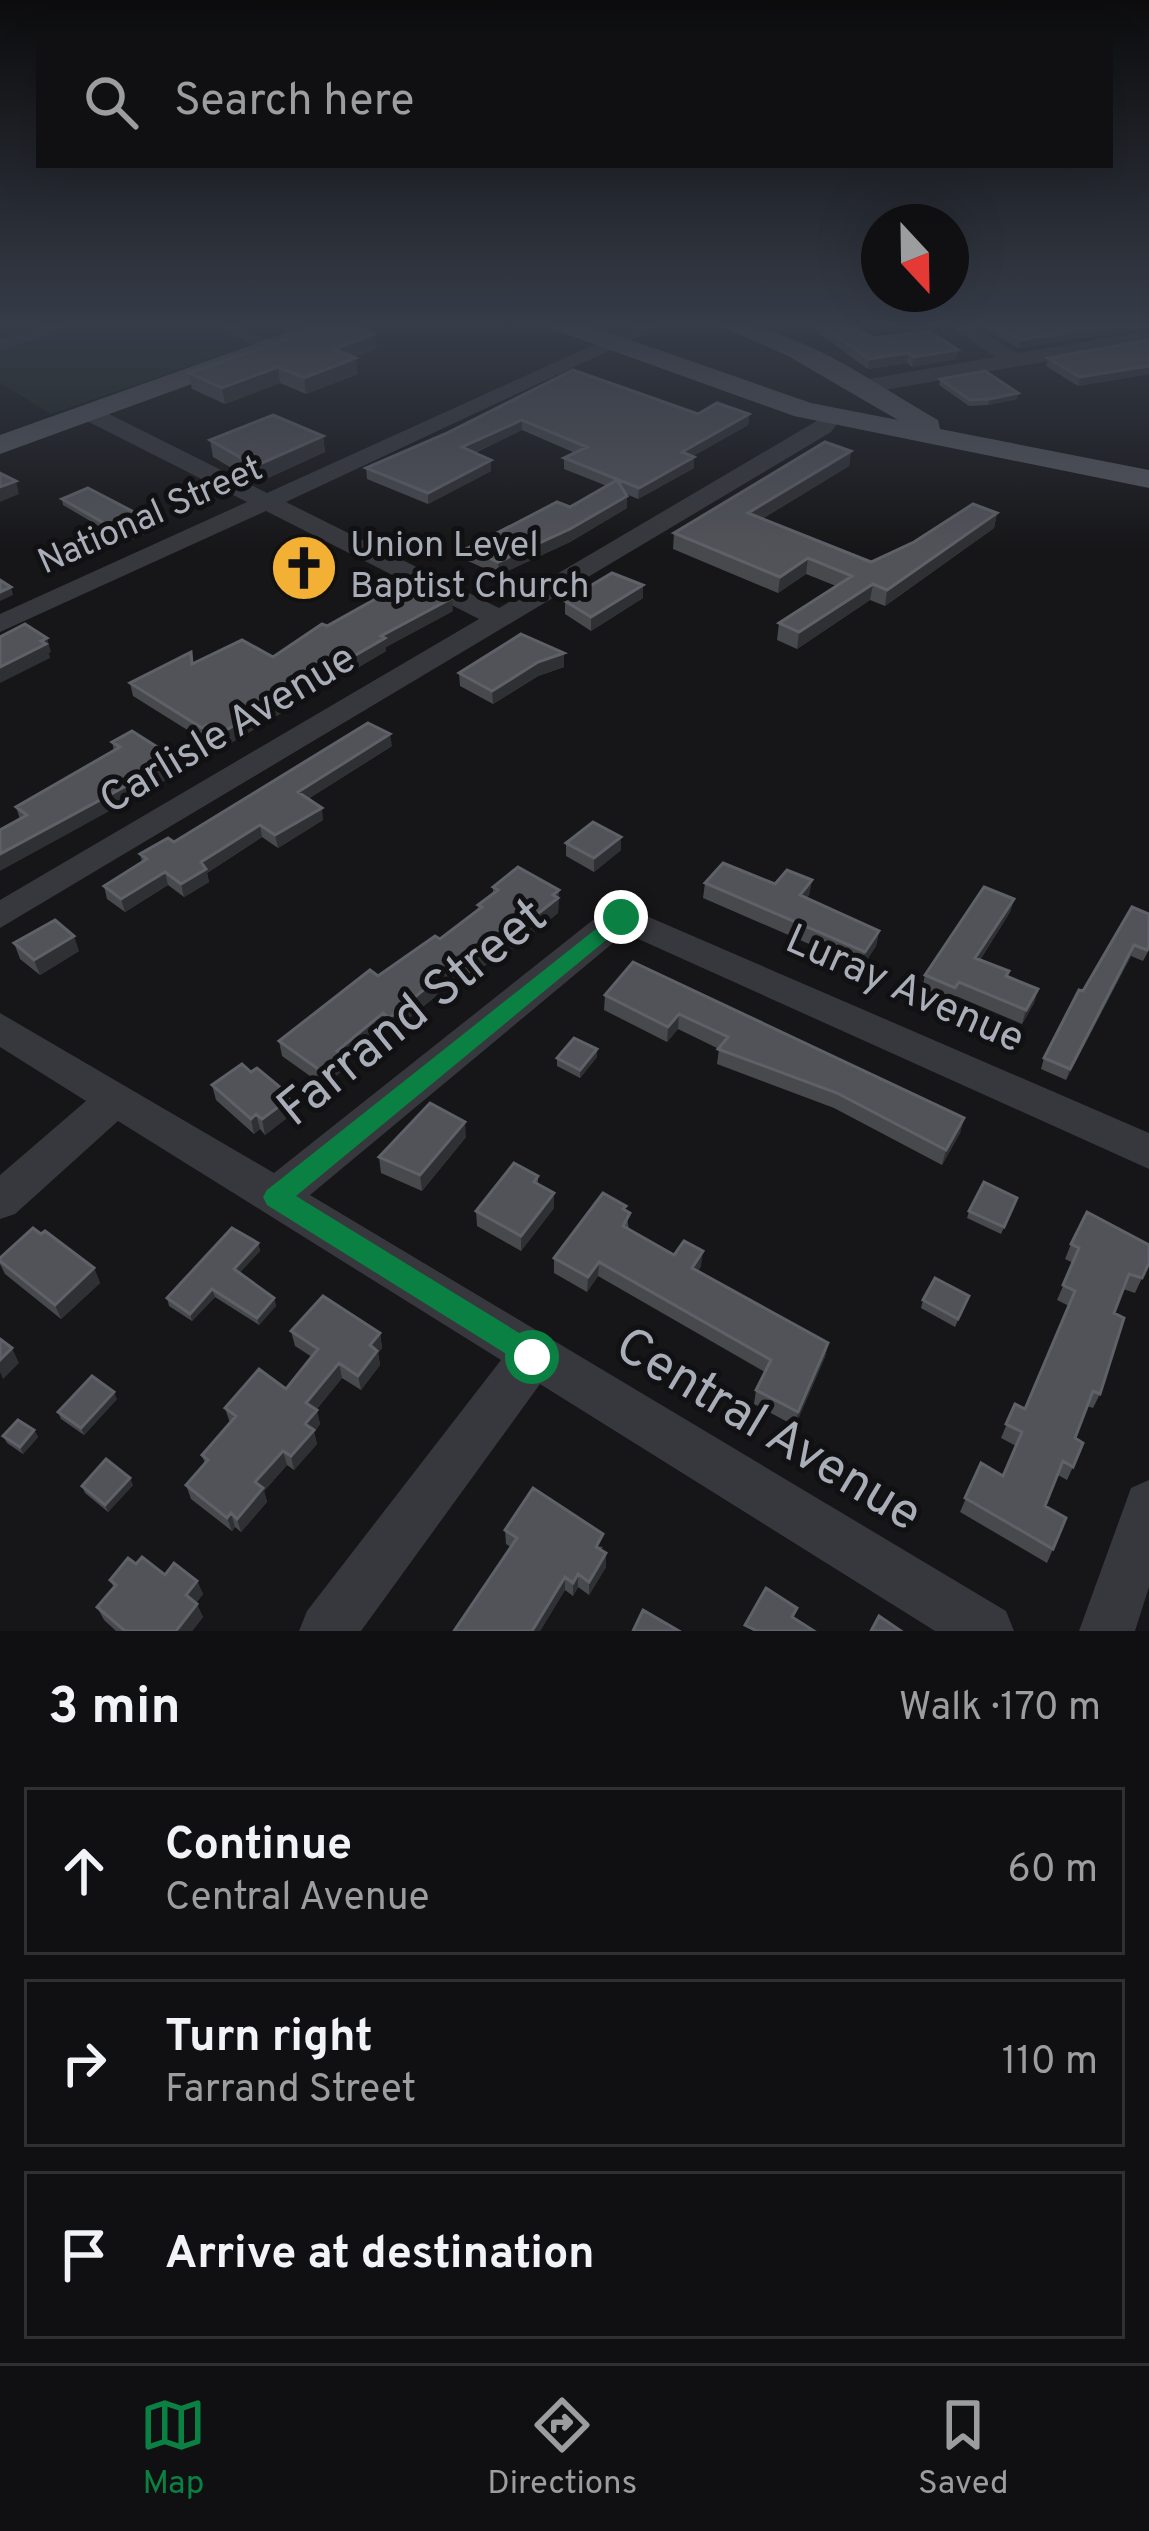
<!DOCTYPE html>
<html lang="en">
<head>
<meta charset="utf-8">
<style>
	:root { --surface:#101012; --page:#19191b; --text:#f1f3f6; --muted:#9c9d9f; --line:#303032; --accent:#0b8043 }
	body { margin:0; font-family:Overpass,sans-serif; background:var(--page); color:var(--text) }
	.compass { position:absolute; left:861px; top:204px; width:108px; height:108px; border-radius:50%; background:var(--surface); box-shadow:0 12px 48px #0002; rotate:158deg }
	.stop { position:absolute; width:36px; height:36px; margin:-27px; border:9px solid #0b8043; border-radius:50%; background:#fff }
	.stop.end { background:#0b8043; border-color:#fff; box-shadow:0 3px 12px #0008 }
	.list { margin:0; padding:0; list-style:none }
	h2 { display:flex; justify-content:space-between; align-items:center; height:156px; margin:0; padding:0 48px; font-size:51px }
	h2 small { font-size:39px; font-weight:400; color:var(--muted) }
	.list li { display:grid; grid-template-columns:78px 1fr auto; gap:36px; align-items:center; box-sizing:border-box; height:168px; margin:0 24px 24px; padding:0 24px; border:3px solid var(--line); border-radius:0px }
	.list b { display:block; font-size:45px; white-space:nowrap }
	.list p { margin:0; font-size:39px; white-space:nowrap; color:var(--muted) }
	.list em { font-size:39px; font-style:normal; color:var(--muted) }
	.icon { flex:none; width:66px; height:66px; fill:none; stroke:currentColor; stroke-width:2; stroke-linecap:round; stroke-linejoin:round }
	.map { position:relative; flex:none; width:1149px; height:1631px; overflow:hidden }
	.search { position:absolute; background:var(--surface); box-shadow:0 12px 48px #0002; left:36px; right:36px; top:36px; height:132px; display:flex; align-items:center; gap:30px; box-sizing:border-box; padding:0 42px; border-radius:0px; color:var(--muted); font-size:45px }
	.sheet { height:732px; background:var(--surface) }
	nav { display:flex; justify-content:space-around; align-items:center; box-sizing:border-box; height:168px; border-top:3px solid var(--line); background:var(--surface); font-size:33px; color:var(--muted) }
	nav a { display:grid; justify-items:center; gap:6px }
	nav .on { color:var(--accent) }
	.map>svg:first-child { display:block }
	.green { fill:#1e261f }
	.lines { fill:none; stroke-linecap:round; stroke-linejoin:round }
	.minor { fill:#37383d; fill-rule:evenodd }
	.major { fill:#53555c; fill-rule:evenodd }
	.wall { fill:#47494d }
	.shaded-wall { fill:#2f3033 }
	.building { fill:#525359; stroke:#5f6168; stroke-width:3 }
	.route { fill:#0b8043 }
	.labels { text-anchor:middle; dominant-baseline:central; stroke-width:10; stroke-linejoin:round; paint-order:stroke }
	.far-street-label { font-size:36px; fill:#a8adb8; stroke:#111113 }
	.far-poi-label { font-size:36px; fill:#a8adb8; stroke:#111113; text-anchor:start }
	.street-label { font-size:42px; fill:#a8adb8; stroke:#111113 }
	.near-street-label { font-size:51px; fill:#a8adb8; stroke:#111113 }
</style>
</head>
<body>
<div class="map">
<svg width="1149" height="1631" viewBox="0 0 1149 1631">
	<rect width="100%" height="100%" fill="#161618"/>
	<!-- green -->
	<path class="green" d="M0 323H315L51 414 0 383Z"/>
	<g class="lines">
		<!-- minor -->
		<path class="minor" d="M52 323H82L0 351V339Z
			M209 323H235L280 346 263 350Z
			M642 323H668L286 502 499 608 815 422 824 411H840L843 416 831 432 0 928V900L479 619 266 511 0 632V614L247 502 79 417V407H95L267 493Z
			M946 323H969L1017 353 1149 331V343L857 395V385L869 379 995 357Z
			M621 905 1149 1133V1169L625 933 310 1195 1006 1611 1014 1631H935L540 1384 361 1631H299L307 1611 501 1360 118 1121 15 1214 0 1219V1175L86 1101 0 1047V1013L274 1173 608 908Z
			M1149 1480V1587L1135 1631H1079L1131 1488Z"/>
		<!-- major -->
		<path class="major" d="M313 323H348L345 328 0 454V435Z
			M546 323H582L811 403 898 420 788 356 713 323C794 322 869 381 938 420L940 429 1149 470V488L794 416 549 328Z"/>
	</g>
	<!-- wall -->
	<path class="wall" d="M818 323 872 338 956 359 912 367 907 363 868 369 817 332Z
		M974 323H1149V327L1018 348Z
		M1149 340V374L1078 386 1046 366 1048 358Z
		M377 349 354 357 358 374 306 394 280 383 225 404 192 389 189 373Z
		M573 370 698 414H749L748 425 693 456 694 468 638 499 626 494 627 508 570 542 499 575 468 561V548L570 507 607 486 564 469V458L575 453 522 430 475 453 491 460V471L428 504 367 479 366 468 445 434Z
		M940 379 1018 393 1017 399 988 405 969 406 939 385Z
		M323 436 325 452 257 483 213 457 210 440Z
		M851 451 849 466 762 519 871 562 997 513 994 528 885 606 870 600 797 649 777 640 779 623 836 586 806 574 778 593 673 549 674 533Z
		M62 499 153 522 155 529 126 542 63 505Z
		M643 598 591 631 565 614V601Z
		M453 611 386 647V651L224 747 210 738 205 741 133 696 130 683 194 664 273 657 327 626Z
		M564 653V667L538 676 493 704 460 686 459 673Z
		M112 742 179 773 20 819 16 807 114 751Z
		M392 746 308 799 323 820 278 848 262 837 207 873 209 882 184 897 168 885 125 912 107 899 104 886 142 862 140 854 174 842Z
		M566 843 621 850 594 872 566 856Z
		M812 880 809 895 807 898 879 931 876 946 862 967 703 898 705 883 775 884Z
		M493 887 559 890 558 913 500 959 496 957 471 976 465 972 391 1033 385 1028 343 1063 344 1069 324 1086 282 1056 279 1041 378 976 440 939 478 910V905L493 894Z
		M1014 899 1010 912 980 960 1007 977 1038 989 1034 1003 1022 1024 956 996 952 1002 922 989 925 975Z
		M1132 907 1149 950 1143 961 1131 956 1066 1080 1041 1069 1044 1058Z
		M14 943 79 951 40 975 20 959Z
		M633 962 964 1118 960 1133 942 1165 834 1108 717 1064 719 1049 678 1029 667 1042 604 1010 605 995Z
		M597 1057 580 1078 557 1066V1058Z
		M251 1072 286 1092 289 1099 292 1114 265 1135 260 1129 254 1134 216 1100 212 1085Z
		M466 1137 422 1191 381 1173 379 1157Z
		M538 1176V1185L554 1193V1208L521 1251 477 1226 476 1211Z
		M1014 1206 1001 1234 967 1218 969 1211Z
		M626 1211 629 1230 674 1255 701 1266 698 1271 828 1343 825 1357 795 1426 754 1404 756 1390 765 1372 598 1276 587 1292 554 1273V1258Z
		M258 1243 260 1251 239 1273 274 1298 276 1306 259 1325 215 1297 192 1321 169 1306 167 1298Z
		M1071 1244 1149 1263 1135 1293 1123 1289 1114 1313 1100 1394 1093 1408 1087 1406 1075 1438 1073 1467 1067 1480 1058 1475 1045 1506 1053 1549 1047 1563 960 1512 981 1463 1003 1476 1016 1446 1001 1438 1015 1404 1025 1409 1069 1306 1057 1300 1073 1263 1065 1259Z
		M0 1258 94 1268 100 1283 61 1319 5 1274 0 1264Z
		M969 1296 955 1327 921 1308 923 1300Z
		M291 1331 380 1333 382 1348 378 1353 380 1365 361 1390 342 1378 316 1410 320 1424 314 1432 317 1444 294 1470 287 1465 264 1491 267 1502 241 1532 235 1527 232 1531 191 1499 186 1485 205 1464 202 1455 230 1423 225 1408 286 1389 312 1357 295 1346Z
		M117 1399 84 1435 61 1419 58 1412Z
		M34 1430 38 1437 23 1454 7 1443 3 1436Z
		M133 1485 108 1512 85 1493 82 1486Z
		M505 1530 603 1547 601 1550 606 1553V1567L589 1595 578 1587 573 1596 565 1590 540 1631H454L511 1547 506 1544Z
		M136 1564 165 1575 197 1581 203 1594 196 1603 203 1617 192 1631H116L104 1620 97 1607 114 1588 110 1580Z"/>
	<!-- shaded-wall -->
	<path class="shaded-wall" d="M1126 323H1149L1148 327 1018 348 1020 340Z
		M375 334 377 349 336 364 334 349Z
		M958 350 956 359 912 367 914 357Z
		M908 353 907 363 868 369 869 359Z
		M356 358 358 374 306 394 304 378Z
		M1149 366V374L1078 386 1080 377Z
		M278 367 280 383 225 404 222 388Z
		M1018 393 1017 399 988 405 989 399Z
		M749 414 748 425 681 463 682 452Z
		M522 420V430L463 458 462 447Z
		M323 436 325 452 257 483 255 466Z
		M851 451 849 466 747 528 748 513Z
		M694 457V468L638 499 639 488Z
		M491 460V471L428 504V493Z
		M16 481 19 494 0 502V487Z
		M627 496V508L570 542 499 575 498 562Z
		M997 513 994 528 885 606 887 590Z
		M153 522 155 529 126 542 125 535Z
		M808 558 806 574 778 593 780 577Z
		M873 584 870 600 797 649 799 632Z
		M643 585V598L591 631V617Z
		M11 587 13 595 0 601V592Z
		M452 598 453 611 386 647V651L224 747 221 733 381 636Z
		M47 638 51 652 49 653 50 658 0 683V667Z
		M564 653V667L538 676 493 704 492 691 538 662Z
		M207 725 210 738 205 741 202 728Z
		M390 734 392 746 300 804 298 792Z
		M176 759 179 773 0 871V854Z
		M322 808 323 820 278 848 275 835Z
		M260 825 262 837 207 873 209 882 184 897 181 884 201 862Z
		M621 837V850L594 872V858Z
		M165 872 168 885 125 912 121 899Z
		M812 880 809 895 798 910 800 895Z
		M559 890 558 913 500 959 499 944Z
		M1014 899 1010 912 972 972 975 958Z
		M879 931 876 946 862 967 865 952Z
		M74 936 79 951 40 975 34 960Z
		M495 942 496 957 471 976 470 961Z
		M1134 945 1131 956 1066 1080 1070 1069Z
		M464 957 465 972 391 1033 389 1018Z
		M1038 989 1034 1003 1022 1024 1026 1010Z
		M383 1013 385 1028 343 1063 344 1069 324 1086 321 1071 337 1051Z
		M679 1014 678 1029 667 1042 668 1027Z
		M597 1049V1057L580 1078V1070Z
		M286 1092 292 1114 265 1135 262 1119Z
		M256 1114 260 1129 254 1134 251 1119Z
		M964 1118 960 1133 942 1165 946 1150Z
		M465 1122 466 1137 422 1191 420 1175Z
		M554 1193V1208L521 1251V1236Z
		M258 1243 260 1251 236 1277 234 1269Z
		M703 1251 701 1266 690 1282 692 1268Z
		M599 1262 598 1276 587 1292 588 1277Z
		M94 1268 100 1283 61 1319 55 1305Z
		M212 1289 215 1297 192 1321 190 1314Z
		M274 1298 276 1306 259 1325 257 1318Z
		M380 1333 382 1348 378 1353 380 1365 361 1390 358 1376 370 1345Z
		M828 1343 825 1357 795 1426 798 1412Z
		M12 1348 19 1363 3 1379 0 1372V1360Z
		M339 1363 342 1378 310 1417 306 1403Z
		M114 1392 117 1399 84 1435 81 1428Z
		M317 1410 320 1424 314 1432 317 1444 294 1470 291 1456 305 1424Z
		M34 1430 38 1437 23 1454 20 1447Z
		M283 1451 287 1465 264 1491 267 1502 241 1532 237 1519 255 1482Z
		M130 1478 133 1485 108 1512 105 1505Z
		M231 1513 235 1527 232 1531 227 1518Z
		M606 1553V1567L589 1595V1582Z
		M578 1574V1587L573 1596V1583Z
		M565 1577V1590L540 1631H532Z
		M197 1581 203 1594 192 1608 186 1595Z
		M197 1604 203 1617 192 1631H176Z"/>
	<!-- building -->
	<path class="building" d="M335 323H349L375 334 334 349 356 358 304 378 278 367 222 388 189 373Z
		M818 323H848L872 338 929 331 958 350 914 357 908 353 869 359Z
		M989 323H1126L1020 340Z
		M1149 340V366L1080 377 1048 358Z
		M573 370 698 414 717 403 749 414 682 452 694 457 639 488 564 458 587 447 522 420 462 447 491 460 428 493 366 468 445 434Z
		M985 371 1018 393 989 399 970 400 940 379Z
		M273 415 323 436 255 466 210 440Z
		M825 442 851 451 748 513 871 562 914 542 973 504 997 513 887 590 873 584 799 632 779 623 852 576 808 558 780 577 674 533Z
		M0 473 16 481 0 487Z
		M617 480 627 496 570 529 498 562 468 548 557 502 570 507Z
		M88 488 153 522 125 535 62 499Z
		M612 573 643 585 591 617 565 601Z
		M413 578 452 598 381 636 385 638 221 733 207 725 202 728 130 683 191 652 192 664 242 640 273 657 322 624 327 626Z
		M0 580 11 587 0 592Z
		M25 624 47 638 41 641 46 644 0 667V637Z
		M521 634 564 653 538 662 492 691 459 673Z
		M368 723 390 734 298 792 322 808 275 835 260 825 201 862 206 869 181 884 165 872 121 899 104 886 147 859 140 854 168 838 174 842Z
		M132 731 176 759 0 854V830L27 815 16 807 120 747 112 742Z
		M593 822 621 837 594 858 566 843Z
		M723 863 775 884 787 870 812 880 800 895 879 931 865 952 705 883Z
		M518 867 559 890 553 895 558 898 499 944 495 942 470 961 464 957 389 1018 383 1013 337 1051 342 1054 321 1071 279 1041 370 970 378 976 435 936 440 939 482 907 478 905 498 890 493 887Z
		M984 887 1014 899 975 958 1009 971 1006 976 1038 989 1026 1010 959 982 955 988 925 975Z
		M1132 907 1149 914V946L1147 950 1134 945 1070 1069 1044 1058 1079 990 1083 991Z
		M55 920 74 936 34 960 14 943Z
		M633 962 964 1118 946 1150 837 1093 718 1049 728 1037 679 1014 668 1027 605 995Z
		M574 1038 597 1049 580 1070 557 1058Z
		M242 1064 251 1072 257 1068 286 1092 283 1094 289 1099 262 1119 256 1114 251 1119 212 1085Z
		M430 1103 465 1122 420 1175 379 1157Z
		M514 1163 538 1176 534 1182 554 1193 521 1236 476 1211Z
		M984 1182 1017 1198 1004 1227 969 1211Z
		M603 1193 626 1206 623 1209 630 1213 623 1226 674 1255 684 1241 703 1251 692 1268 828 1343 798 1412 756 1390 771 1360 599 1262 588 1277 554 1258Z
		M1087 1212 1149 1245V1263L1142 1278 1129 1274 1114 1313 1124 1318 1100 1394 1093 1391 1075 1438 1083 1443 1073 1467 1063 1461 1045 1506 1066 1518 1053 1549 965 1498 981 1463 1003 1476 1022 1432 1006 1424 1015 1404 1025 1409 1075 1291 1063 1285 1079 1248 1071 1244Z
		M33 1228 41 1234 45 1231 94 1268 55 1305 0 1261V1258Z
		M232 1228 258 1243 234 1269 274 1298 257 1318 212 1289 190 1314 167 1298Z
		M935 1278 969 1296 958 1319 923 1300Z
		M323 1296 380 1333 370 1345 377 1351 358 1376 339 1363 306 1403 317 1410 305 1424 314 1430 291 1456 283 1451 255 1482 263 1488 237 1519 231 1513 227 1518 186 1485 208 1460 202 1455 236 1416 225 1408 259 1369 286 1389 318 1349 291 1331Z
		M0 1339 12 1348 0 1360Z
		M92 1376 114 1392 81 1428 58 1412Z
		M18 1420 34 1430 20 1447 3 1436Z
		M106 1459 130 1478 105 1505 82 1486Z
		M533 1488 603 1534 596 1547 606 1553 589 1582 578 1574 573 1583 565 1577 532 1631H454L517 1538 505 1530Z
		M142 1557 165 1575 174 1563 197 1581 186 1595 197 1604 176 1631H125L97 1607 116 1585 110 1580 128 1558 136 1564Z
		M766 1588 797 1608 792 1617 814 1631H757L745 1625Z
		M643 1610 679 1631H633Z
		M879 1616 901 1631H871Z"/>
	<!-- sky -->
	<linearGradient id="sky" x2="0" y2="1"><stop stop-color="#0c0c0d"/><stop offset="0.59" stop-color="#363c48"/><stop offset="1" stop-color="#363c48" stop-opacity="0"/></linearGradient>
	<rect width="1149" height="551" fill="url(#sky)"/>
	<!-- route -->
	<path class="route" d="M621 909 631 917 628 922 296 1196 542 1347 546 1357 542 1366 532 1370 267 1205 263 1197 267 1190Z"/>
	<!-- icons -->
	<defs>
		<symbol id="church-disc" viewBox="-11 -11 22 22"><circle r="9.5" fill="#f2b134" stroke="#111113"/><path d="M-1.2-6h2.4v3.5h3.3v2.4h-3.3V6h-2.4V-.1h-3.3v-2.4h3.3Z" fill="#111"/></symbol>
	</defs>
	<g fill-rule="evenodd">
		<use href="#church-disc" x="266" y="530" width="76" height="76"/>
	</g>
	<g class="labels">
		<!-- far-street labels -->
		<g class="far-street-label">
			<text transform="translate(151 517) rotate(-24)">National Street</text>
		</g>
		<!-- far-poi labels -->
		<g class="far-poi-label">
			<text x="350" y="547">Union Level<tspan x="350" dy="41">Baptist Church</tspan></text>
		</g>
		<!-- street labels -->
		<g class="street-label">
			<text transform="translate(229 731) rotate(-31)">Carlisle Avenue</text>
			<text transform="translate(904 991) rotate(24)">Luray Avenue</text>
		</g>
		<!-- near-street labels -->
		<g class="near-street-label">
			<text transform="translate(414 1015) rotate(-39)">Farrand Street</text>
			<text transform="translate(767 1432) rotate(31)">Central Avenue</text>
		</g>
	</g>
</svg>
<svg class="compass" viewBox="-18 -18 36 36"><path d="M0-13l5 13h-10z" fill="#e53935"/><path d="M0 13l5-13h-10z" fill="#9c9d9f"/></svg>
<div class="stop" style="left:532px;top:1357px"></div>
<div class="stop end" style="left:621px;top:917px"></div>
<div class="search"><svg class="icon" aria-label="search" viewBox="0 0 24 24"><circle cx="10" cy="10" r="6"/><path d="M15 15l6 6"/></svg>Search here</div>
</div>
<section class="sheet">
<h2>3 min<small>Walk · 170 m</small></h2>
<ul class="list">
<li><svg class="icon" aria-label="ahead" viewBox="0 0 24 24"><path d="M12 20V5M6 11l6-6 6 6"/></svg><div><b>Continue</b><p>Central Avenue</p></div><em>60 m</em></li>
<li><svg class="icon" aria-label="right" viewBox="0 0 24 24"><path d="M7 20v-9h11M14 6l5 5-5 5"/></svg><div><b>Turn right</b><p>Farrand Street</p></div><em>110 m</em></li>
<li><svg class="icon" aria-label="arrive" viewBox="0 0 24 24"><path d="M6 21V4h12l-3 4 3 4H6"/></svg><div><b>Arrive at destination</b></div></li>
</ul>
</section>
<nav>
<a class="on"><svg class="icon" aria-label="map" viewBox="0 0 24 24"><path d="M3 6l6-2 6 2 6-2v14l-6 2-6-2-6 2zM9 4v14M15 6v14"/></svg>Map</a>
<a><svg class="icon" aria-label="directions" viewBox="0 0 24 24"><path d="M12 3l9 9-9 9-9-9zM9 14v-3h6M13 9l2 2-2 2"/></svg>Directions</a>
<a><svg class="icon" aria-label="saved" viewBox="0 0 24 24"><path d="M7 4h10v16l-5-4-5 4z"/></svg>Saved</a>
</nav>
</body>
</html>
